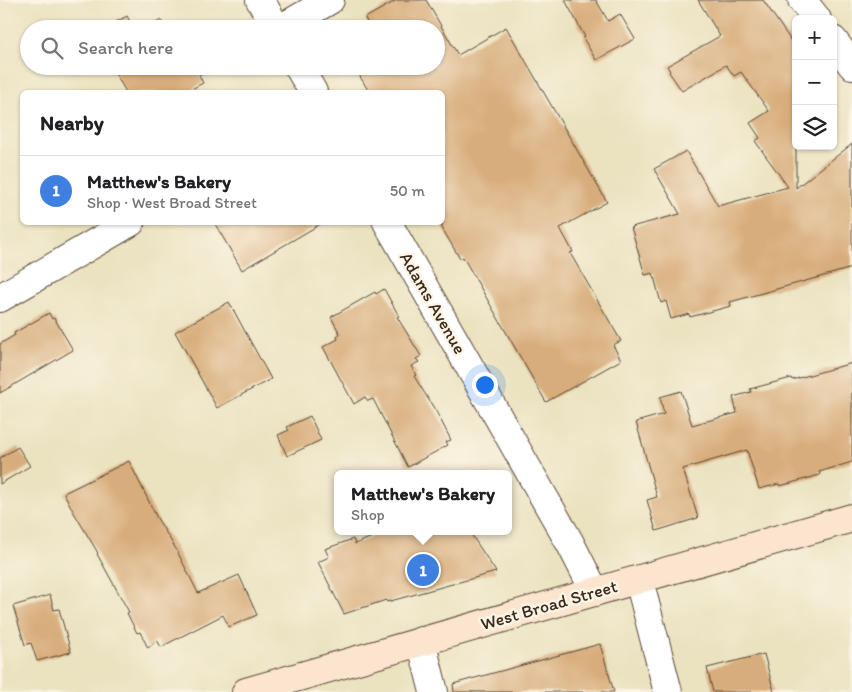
<!DOCTYPE html>
<html lang="en">
<head>
<meta charset="utf-8">
<style>
	:root { --surface:#fff; --page:#f2f2f2; --text:#202124; --muted:#757577; --line:#e0e0e0; --accent:#c8321e }
	body { margin:0; font-family:Itim,sans-serif; background:var(--page); color:var(--text) }
	.controls { position:absolute; right:15px; top:15px; display:grid; overflow:hidden; border-radius:8px; box-shadow:0 1px 4px #0004 }
	.controls button { width:45px; height:45px; display:grid; place-items:center; padding:0; border:0; border-bottom:1px solid var(--line); background:var(--surface); color:var(--text); font:25px sans-serif }
	.you { position:absolute; left:484px; top:384px; width:18px; height:18px; margin:-12px; border:4px solid #fff; border-radius:50%; background:#1a73e8; box-shadow:0 0 0 8px #1a73e833 }
	.badge { display:grid; place-items:center; width:32px; height:32px; border-radius:50%; background:var(--accent); color:#fff; font-size:16px; font-weight:700 }
	.pin { position:absolute; translate:-50% -50%; border:2px solid #fff; box-shadow:0 1px 5px #0006 }
	.popup { position:absolute; left:334px; top:470px; width:178px; height:65px; box-sizing:border-box; display:grid; place-content:center; border-radius:8px; background:var(--surface); filter:drop-shadow(0 1px 4px #0005); font-size:16px; white-space:nowrap; color:var(--muted) }
	.popup b { font-size:19px; color:var(--text) }
	.popup::after { content:''; position:absolute; left:50%; top:100%; margin-left:-10px; border:10px solid transparent; border-top-color:var(--surface) }
	.list { margin:0; padding:0; list-style:none }
	h2 { display:flex; justify-content:space-between; align-items:center; height:65px; margin:0; padding:0 20px; font-size:21px }
	h2 small { font-size:16px; font-weight:400; color:var(--muted) }
	.list li { display:grid; grid-template-columns:32px 1fr auto; gap:15px; align-items:center; box-sizing:border-box; height:70px; padding:0 20px; border-top:1px solid var(--line) }
	.list b { display:block; font-size:19px; white-space:nowrap }
	.list p { margin:0; font-size:16px; white-space:nowrap; color:var(--muted) }
	.list em { font-size:16px; font-style:normal; color:var(--muted) }
	.icon { flex:none; width:28px; height:28px; fill:none; stroke:currentColor; stroke-width:2; stroke-linecap:round; stroke-linejoin:round }
	.map { position:relative; flex:none; width:852px; height:692px; overflow:hidden }
	.search { position:absolute; background:var(--surface); box-shadow:0 1px 4px #0004; left:20px; top:20px; width:425px; height:55px; display:flex; align-items:center; gap:12px; box-sizing:border-box; padding:0 18px; border-radius:28px; color:var(--muted); font-size:19px }
	.panel { position:absolute; background:var(--surface); box-shadow:0 1px 4px #0004; left:20px; top:90px; width:425px; height:135px; border-radius:8px }
	.map>svg:first-child { display:block }
	.building { fill:#d8ad7c }
	.lines { fill:none; stroke-linecap:round; stroke-linejoin:round }
	.street-casing { stroke:#554636; stroke-width:30 }
	.secondary-casing { stroke:#554636; stroke-width:30 }
	.street { stroke:#fff; stroke-width:28 }
	.secondary { stroke:#fce5cf; stroke-width:28 }
	.labels { text-anchor:middle; dominant-baseline:central; stroke-width:5; stroke-linejoin:round; paint-order:stroke }
	.street-label { font-size:18px; fill:#3b2a1e; stroke:#fcf5e5 }
</style>
</head>
<body>
<div class="map">
<svg width="852" height="692" viewBox="0 0 852 692">
	<rect width="100%" height="100%" fill="#fcf5e5"/>
	<filter id="ink" filterUnits="userSpaceOnUse"><feTurbulence type="fractalNoise" baseFrequency=".02" numOctaves="2"/><feDisplacementMap in="SourceGraphic" scale="10" xChannelSelector="R" yChannelSelector="G"/><feConvolveMatrix kernelMatrix="1 2 1 2 8 2 1 2 1" color-interpolation-filters="sRGB"/></filter>
	<filter id="wash" filterUnits="userSpaceOnUse"><feTurbulence type="fractalNoise" baseFrequency=".0096" numOctaves="4" result="noise"/><feDisplacementMap in="SourceGraphic" scale="20" xChannelSelector="R" yChannelSelector="G"/><feGaussianBlur stdDeviation="1.12" result="paint"/><feColorMatrix in="noise" values="0 0 0 0 0 0 0 0 0 0 0 0 0 0 0 0 0 1.4 0 .05"/><feComposite in="paint" operator="in"/></filter>
	<g filter="url(#wash)">
		<rect width="100%" height="100%" fill="#ebe2c0"/>
		<g id="blocks">
			<!-- building -->
			<path class="building" d="M397 0H426L458 55 506 27 607 202 560 228 573 252 570 253 621 341 613 345 621 360 546 402 463 257 460 259 442 228V92H369L354 66H436V29H370L365 18Z
				M565 0H596L608 21 620 14 635 39 596 60 583 38 585 37Z
				M698 0H763L796 48V188L852 144V268L730 302 731 306 690 317 689 314 671 319 666 301 661 303 653 273 645 275 631 227 680 214 654 169 686 151 718 206 788 187 755 141 760 138 750 123 769 111 741 72 734 76 726 65 682 91 669 72 670 71 667 66 720 36Z
				M127 16 132 25 136 23 140 29H103Z
				M161 20 165 28 169 26 171 29H146Z
				M111 66H212L199 75 203 83 186 92H126Z
				M214 222H324L242 270Z
				M384 289 399 316 397 317 421 356 416 359 419 362 411 366 416 375 414 376 437 413 451 440 446 442 448 445 408 467 373 399 368 401 365 397 354 404 323 347 338 339 337 336 340 334 331 317 375 292 376 294Z
				M229 302 271 379 217 408 175 332Z
				M49 313 52 319 54 318 73 350 0 393V344L15 335 14 333Z
				M852 363V462L819 472 820 475 780 486 779 484 759 489 747 450 683 469 698 518 656 531 647 500 657 497 636 422 664 414 660 397 681 391 692 425 737 413 733 397 751 392 750 389 791 378 792 380Z
				M310 416 321 440 287 456 278 435 289 430 287 427Z
				M18 447 30 466 0 484V458Z
				M129 461 157 518 176 549 198 593 239 575 257 615 229 627 223 615 161 647 157 640 148 648 140 632 137 633 127 613 129 612 97 554 98 553 73 511 64 493Z
				M387 531H469L496 572 387 602 386 600 344 614 318 562 329 557 325 549 353 539 355 544Z
				M50 595 54 610 59 609 71 652 37 661 31 643 25 645 13 606Z
				M600 644 614 692H454L453 684Z
				M764 654 774 692H713L707 668Z"/>
		</g>
	</g>
	<g filter="url(#ink)">
		<use href="#blocks" fill-opacity="0" stroke="#554636" stroke-width="1"/>
		<g class="lines">
			<defs>
				<path id="street" d="M260 0 277 29
					M802 0 817 19
					M280 29 330 0
					M833 40 852 65
					M298 66 313 92
					M387 222 570 543 595 592
					M0 298 131 222
					M639 580 668 692
					M421 641 434 692"/>
				<path id="secondary" d="M246 692 852 518"/>
			</defs>
			<!-- street casing -->
			<use href="#street" class="street-casing"/>
			<!-- secondary casing -->
			<use href="#secondary" class="secondary-casing"/>
			<!-- street -->
			<use href="#street" class="street"/>
			<!-- secondary -->
			<use href="#secondary" class="secondary"/>
		</g>
	</g>
	<g class="labels">
		<!-- street labels -->
		<g class="street-label">
			<text transform="translate(433 303) rotate(60)">Adams Avenue</text>
			<text transform="translate(549 605) rotate(-16)">West Broad Street</text>
		</g>
	</g>
</svg>
<div class="controls">
<button>+</button>
<button>−</button>
<button><svg class="icon" aria-label="layers" viewBox="0 0 24 24"><path d="M12 4l9 5-9 5-9-5zM3 14l9 5 9-5"/></svg></button>
</div>
<div class="you"></div>
<div class="pin badge" style="left:423px;top:570px;background:#3f7fe0">1</div>
<div class="popup"><b>Matthew's Bakery</b>Shop</div>
<div class="search"><svg class="icon" aria-label="search" viewBox="0 0 24 24"><circle cx="10" cy="10" r="6"/><path d="M15 15l6 6"/></svg>Search here</div>
<section class="panel">
<h2>Nearby<small></small></h2>
<ul class="list">
<li><span class="badge" style="background:#3f7fe0">1</span><div><b>Matthew's Bakery</b><p>Shop · West Broad Street</p></div><em>50 m</em></li>
</ul>
</section>
</div>
</body>
</html>
